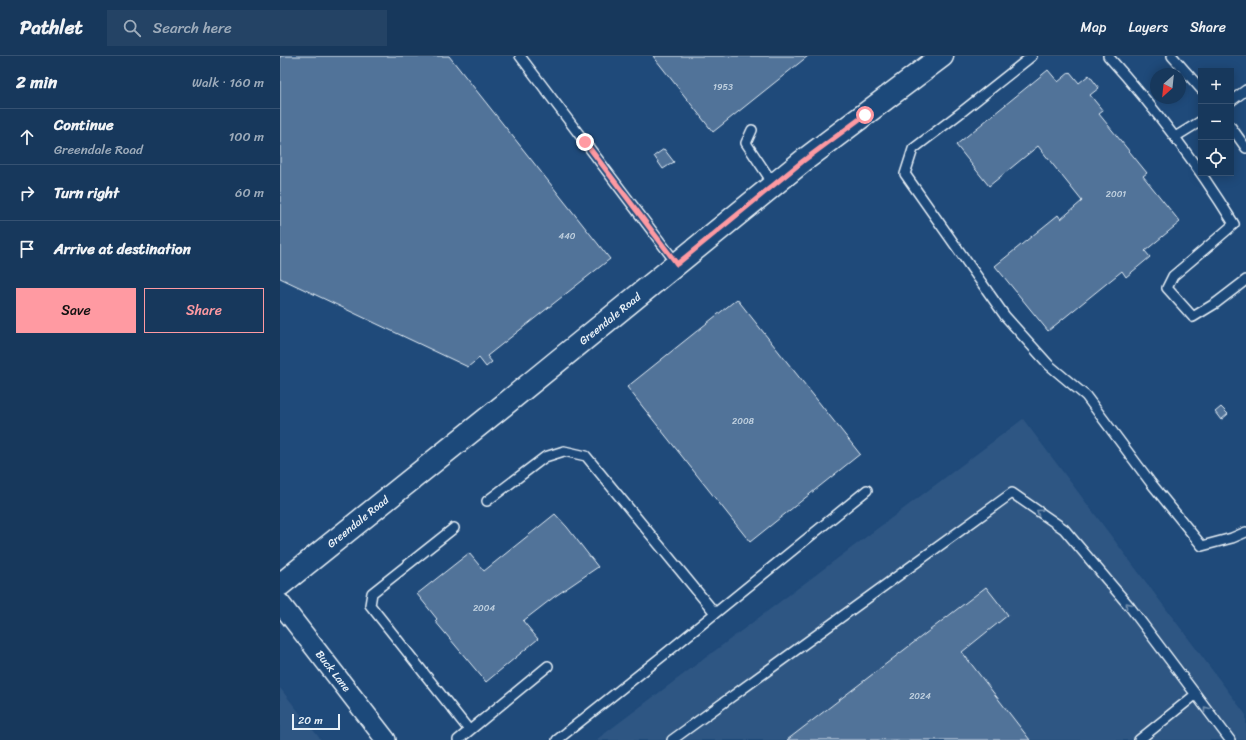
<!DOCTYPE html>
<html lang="en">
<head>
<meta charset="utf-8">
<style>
	:root { --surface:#17385c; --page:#244365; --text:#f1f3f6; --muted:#9eacbb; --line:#365272; --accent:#ff9aa2 }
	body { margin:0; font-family:Sriracha,sans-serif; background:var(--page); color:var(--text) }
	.controls { position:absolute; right:12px; top:12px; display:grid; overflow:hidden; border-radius:0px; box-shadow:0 2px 10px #0003 }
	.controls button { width:36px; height:36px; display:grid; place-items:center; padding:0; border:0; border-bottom:1px solid var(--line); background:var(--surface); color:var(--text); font:20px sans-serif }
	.compass { position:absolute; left:870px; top:12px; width:36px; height:36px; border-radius:50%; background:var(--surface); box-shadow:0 2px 10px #0003; rotate:207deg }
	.scale { position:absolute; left:12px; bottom:10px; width:48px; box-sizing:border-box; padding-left:4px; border:2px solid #e8f1f8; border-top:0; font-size:11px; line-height:14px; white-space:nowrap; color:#e8f1f8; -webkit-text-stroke:3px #1f4a7a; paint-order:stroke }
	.stop { position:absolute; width:12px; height:12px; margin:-9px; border:3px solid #ff9aa2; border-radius:50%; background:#fff }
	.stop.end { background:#ff9aa2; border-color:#fff; box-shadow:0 1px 4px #0008 }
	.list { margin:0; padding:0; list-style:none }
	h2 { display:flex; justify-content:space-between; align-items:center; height:52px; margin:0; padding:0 16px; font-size:17px }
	h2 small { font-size:13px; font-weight:400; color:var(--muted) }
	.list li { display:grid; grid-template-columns:26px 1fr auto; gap:12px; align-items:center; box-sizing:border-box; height:56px; padding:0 16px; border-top:1px solid var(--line) }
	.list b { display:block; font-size:15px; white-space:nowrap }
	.list p { margin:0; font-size:13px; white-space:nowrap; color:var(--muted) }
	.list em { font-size:13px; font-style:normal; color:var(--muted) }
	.actions { display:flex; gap:8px; padding:12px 16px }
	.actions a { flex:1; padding:9px 0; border:1px solid var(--accent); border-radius:0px; text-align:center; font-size:14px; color:var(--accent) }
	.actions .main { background:var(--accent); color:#111 }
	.icon { flex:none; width:22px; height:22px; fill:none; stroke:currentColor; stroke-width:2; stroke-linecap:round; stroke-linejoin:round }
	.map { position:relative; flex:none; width:966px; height:684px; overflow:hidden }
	header { display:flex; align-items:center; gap:24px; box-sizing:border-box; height:56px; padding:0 20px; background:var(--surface); border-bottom:1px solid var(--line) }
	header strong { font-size:19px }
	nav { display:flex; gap:22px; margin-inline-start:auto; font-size:14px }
	.search { width:280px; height:36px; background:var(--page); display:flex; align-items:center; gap:10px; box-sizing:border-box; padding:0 14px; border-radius:0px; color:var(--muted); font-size:15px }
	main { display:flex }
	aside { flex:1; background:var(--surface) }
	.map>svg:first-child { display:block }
	.built { fill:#2e5683 }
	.building { fill:#517399; stroke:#e8f1f8 }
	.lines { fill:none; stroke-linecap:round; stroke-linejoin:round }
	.service-casing { stroke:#e8f1f8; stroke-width:12 }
	.minor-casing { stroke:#e8f1f8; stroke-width:22 }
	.tertiary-casing { stroke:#e8f1f8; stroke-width:25 }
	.service { stroke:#1f4a7a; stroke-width:9 }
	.minor { stroke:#1f4a7a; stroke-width:19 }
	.tertiary { stroke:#1f4a7a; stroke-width:22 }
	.oneway { stroke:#6f8dac }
	.route { stroke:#ff9aa2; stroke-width:5 }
	.labels { text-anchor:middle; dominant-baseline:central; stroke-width:4; stroke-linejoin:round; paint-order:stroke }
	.number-label { font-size:9px; fill:#c2d2e0 }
	.street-label { font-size:11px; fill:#e8f1f8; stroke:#1f4a7a }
</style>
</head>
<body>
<header>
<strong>Pathlet</strong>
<div class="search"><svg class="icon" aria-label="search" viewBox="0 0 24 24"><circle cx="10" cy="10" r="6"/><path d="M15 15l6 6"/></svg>Search here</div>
<nav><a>Map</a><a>Layers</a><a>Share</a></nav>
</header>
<main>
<aside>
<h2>2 min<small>Walk · 160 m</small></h2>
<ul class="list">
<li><svg class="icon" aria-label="ahead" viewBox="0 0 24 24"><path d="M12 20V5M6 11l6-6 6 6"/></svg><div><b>Continue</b><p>Greendale Road</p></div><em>100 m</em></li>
<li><svg class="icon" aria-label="right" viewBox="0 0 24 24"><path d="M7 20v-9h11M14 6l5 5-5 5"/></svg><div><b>Turn right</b></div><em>60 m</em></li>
<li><svg class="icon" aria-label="arrive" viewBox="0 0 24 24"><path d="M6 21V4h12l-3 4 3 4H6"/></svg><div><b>Arrive at destination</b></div></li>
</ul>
<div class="actions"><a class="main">Save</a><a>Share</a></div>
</aside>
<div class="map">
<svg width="966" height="684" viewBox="0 0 966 684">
	<rect width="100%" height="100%" fill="#1f4a7a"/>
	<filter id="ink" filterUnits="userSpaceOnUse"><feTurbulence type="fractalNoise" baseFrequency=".025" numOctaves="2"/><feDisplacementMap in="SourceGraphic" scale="8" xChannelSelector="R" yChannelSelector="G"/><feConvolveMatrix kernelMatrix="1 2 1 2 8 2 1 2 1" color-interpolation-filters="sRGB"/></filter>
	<g filter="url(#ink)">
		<!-- built -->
		<path class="built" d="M743 363 966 659V684H316Z
			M0 632 41 684H0Z"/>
		<!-- building -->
		<path class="building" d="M0 0H169L330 203 207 300 212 306 206 311 199 302 188 311 0 222Z
			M373 0H528L433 76Z
			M768 14 778 26 790 16 799 27 809 19 819 32 810 39 823 55 819 58 867 117 863 120 900 166 865 195 870 201 846 221 842 215 768 275 715 210 778 159 781 163 802 145 758 90 709 130 676 89Z
			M384 93 394 106 383 113 374 100Z
			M457 243 580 398 470 486 347 331Z
			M941 351 948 358 941 364 935 356Z
			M275 458 287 471 318 511 274 541 243 565 258 583 206 626 155 565 157 563 137 538 189 497 204 515Z
			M706 531 728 559 682 596 750 684H507Z"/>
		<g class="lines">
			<defs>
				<path id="service" d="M240 0 397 208
					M752 0 679 58 633 93 625 118 725 260 769 309 806 340 871 427 922 490 952 482 966 476
					M828 0C875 52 917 108 954 168L932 187 893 220 887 232 913 261 936 247 966 224
					M892 0 921 33
					M951 45 966 34
					M951 71 966 92
					M472 74 466 87 494 129
					M895 81 921 65
					M207 445 265 401 284 395 306 400 435 557
					M174 472 92 537 90 549 189 674
					M178 684 268 610
					M277 684 385 598 587 434
					M392 684 732 437 784 473 850 551 950 684
					M859 684 915 639"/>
				<path id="minor" d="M0 547 106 684"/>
				<path id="tertiary" d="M0 529 224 349 523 105 662 0"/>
			</defs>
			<!-- service casing -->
			<use href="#service" class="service-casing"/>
			<!-- minor casing -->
			<use href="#minor" class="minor-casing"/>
			<!-- tertiary casing -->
			<use href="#tertiary" class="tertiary-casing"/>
			<!-- service -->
			<use href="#service" class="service"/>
			<!-- minor -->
			<use href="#minor" class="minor"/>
			<!-- tertiary -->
			<use href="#tertiary" class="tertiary"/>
		</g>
		<!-- one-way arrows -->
		<defs><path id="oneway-chevron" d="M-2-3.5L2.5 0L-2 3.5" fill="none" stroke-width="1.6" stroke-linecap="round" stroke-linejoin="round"/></defs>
		<g class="oneway">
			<use href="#oneway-chevron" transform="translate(759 456) rotate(-145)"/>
			<use href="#oneway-chevron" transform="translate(848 549) rotate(-129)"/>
			<use href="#oneway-chevron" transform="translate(926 653) rotate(-128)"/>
		</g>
	</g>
	<g class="lines" filter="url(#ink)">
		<!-- route -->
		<path class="route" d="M305 86 397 208 523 105 585 59"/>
	</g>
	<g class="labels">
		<!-- number labels -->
		<g class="number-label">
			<text x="443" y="31">1953</text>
			<text x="836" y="138">2001</text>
			<text x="287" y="180">440</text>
			<text x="463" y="365">2008</text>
			<text x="204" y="552">2004</text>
			<text x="640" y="640">2024</text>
		</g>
		<!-- street labels -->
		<g class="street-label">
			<text transform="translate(330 263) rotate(-39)">Greendale Road</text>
			<text transform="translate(78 466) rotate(-39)">Greendale Road</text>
			<text transform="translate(53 615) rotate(52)">Buck Lane</text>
		</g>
	</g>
</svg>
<div class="controls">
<button>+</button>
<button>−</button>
<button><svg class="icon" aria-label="locate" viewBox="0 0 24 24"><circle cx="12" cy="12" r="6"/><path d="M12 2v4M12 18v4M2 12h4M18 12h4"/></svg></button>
</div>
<svg class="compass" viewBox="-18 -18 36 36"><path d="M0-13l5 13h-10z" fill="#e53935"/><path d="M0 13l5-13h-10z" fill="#9eacbb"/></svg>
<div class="scale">20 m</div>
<div class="stop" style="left:585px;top:59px"></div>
<div class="stop end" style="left:305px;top:86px"></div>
</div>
</main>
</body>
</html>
